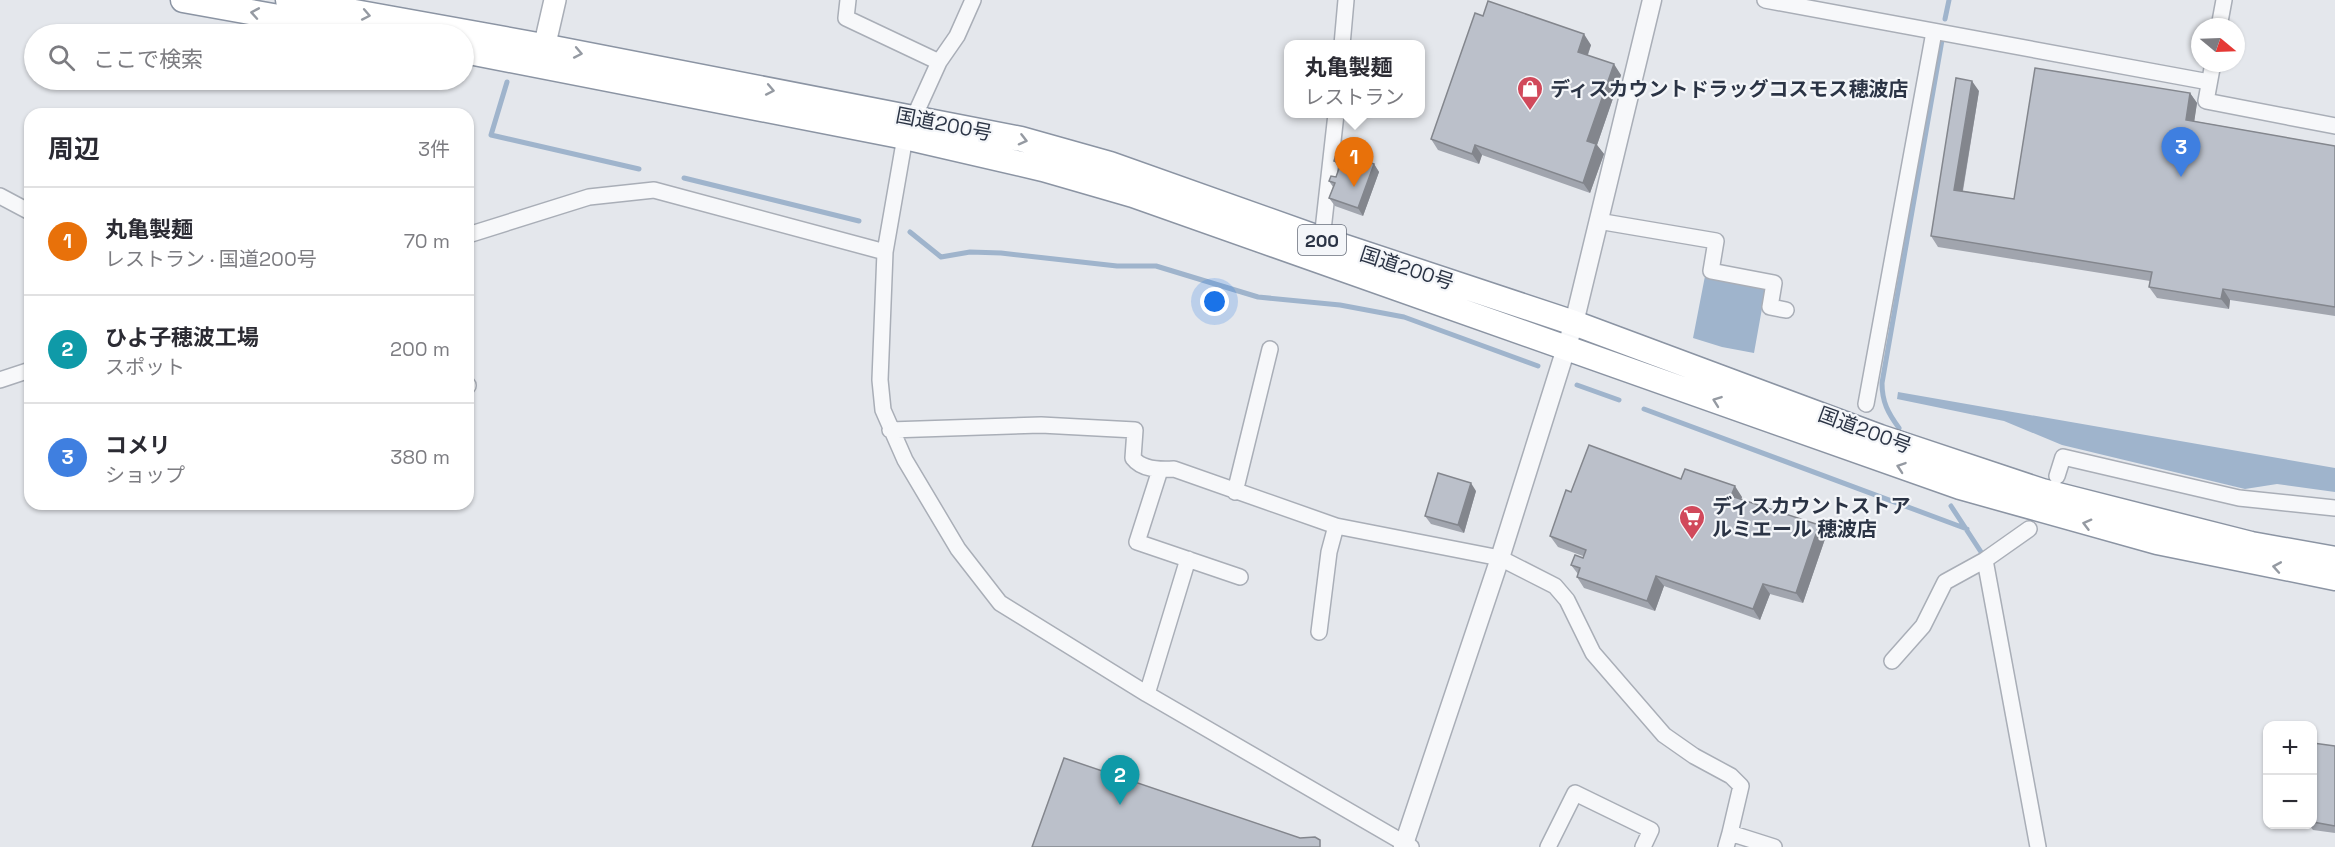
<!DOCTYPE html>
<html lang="ja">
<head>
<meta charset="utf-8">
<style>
	:root { --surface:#fff; --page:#f7f7f7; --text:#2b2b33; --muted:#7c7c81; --line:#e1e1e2; --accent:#d1495b }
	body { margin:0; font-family:"Space Grotesk","Noto Sans JP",sans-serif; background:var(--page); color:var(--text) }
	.controls { position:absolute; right:18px; bottom:18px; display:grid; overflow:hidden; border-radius:12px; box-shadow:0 2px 4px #0004 }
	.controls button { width:54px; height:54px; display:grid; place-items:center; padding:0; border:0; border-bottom:2px solid var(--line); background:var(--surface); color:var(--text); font:30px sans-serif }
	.compass { position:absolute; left:2191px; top:18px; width:54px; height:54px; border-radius:50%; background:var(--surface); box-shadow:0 2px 4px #0004; rotate:109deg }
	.you { position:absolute; left:1215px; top:302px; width:21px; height:21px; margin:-15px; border:4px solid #fff; border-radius:50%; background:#1a73e8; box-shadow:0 0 0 9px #1a73e833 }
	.badge { display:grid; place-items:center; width:39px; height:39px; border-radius:50%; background:var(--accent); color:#fff; font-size:20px; font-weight:700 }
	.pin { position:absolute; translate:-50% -50px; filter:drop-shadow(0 2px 3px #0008) }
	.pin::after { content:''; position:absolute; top:32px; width:21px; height:18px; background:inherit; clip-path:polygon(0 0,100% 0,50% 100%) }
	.popup { position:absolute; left:1284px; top:40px; width:141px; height:78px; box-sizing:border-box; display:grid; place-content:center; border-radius:12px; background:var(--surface); filter:drop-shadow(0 2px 4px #0005); font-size:20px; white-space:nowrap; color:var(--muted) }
	.popup b { font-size:22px; color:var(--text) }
	.popup::after { content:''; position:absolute; left:50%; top:100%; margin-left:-12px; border:12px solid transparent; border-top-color:var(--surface) }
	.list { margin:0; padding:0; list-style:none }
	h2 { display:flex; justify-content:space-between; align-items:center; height:78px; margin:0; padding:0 24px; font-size:26px }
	h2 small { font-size:20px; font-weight:400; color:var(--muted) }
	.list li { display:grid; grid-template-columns:39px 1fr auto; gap:18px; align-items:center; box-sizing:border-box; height:108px; padding:0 24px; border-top:2px solid var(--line) }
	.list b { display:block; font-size:22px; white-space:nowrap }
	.list p { margin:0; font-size:20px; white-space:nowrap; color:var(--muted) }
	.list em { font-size:20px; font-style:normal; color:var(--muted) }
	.icon { flex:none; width:33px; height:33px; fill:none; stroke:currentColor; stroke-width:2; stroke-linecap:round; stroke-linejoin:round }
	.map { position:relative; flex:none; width:2335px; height:847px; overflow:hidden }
	.search { position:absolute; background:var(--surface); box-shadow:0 2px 4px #0004; left:24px; top:24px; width:450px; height:66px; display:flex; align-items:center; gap:15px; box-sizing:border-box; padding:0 21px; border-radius:33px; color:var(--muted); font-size:22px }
	.panel { position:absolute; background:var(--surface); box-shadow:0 2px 4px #0004; left:24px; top:108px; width:450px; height:402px; border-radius:18px }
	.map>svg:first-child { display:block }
	.water { fill:#9fb4cc }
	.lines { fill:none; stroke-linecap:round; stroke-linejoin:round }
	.stream { stroke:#9fb4cc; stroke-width:5 }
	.minor-casing { stroke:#a9aeb7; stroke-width:18 }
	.tertiary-casing { stroke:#a9aeb7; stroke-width:21 }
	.secondary-casing { stroke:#a9aeb7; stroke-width:24 }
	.trunk-casing { stroke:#8b94a3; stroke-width:27 }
	.minor { stroke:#f7f8fa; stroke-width:15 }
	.tertiary { stroke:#f7f8fa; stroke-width:18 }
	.secondary { stroke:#fff; stroke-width:21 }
	.trunk { stroke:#fff; stroke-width:24 }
	.wall { fill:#a1a5ae }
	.shaded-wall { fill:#83868d }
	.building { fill:#bbc0ca; stroke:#83868d; stroke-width:1.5 }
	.oneway { stroke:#959aa2 }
	.labels { text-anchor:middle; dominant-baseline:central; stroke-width:4.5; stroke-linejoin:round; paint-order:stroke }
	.shield { fill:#f4f6f9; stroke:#676e7b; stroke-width:1.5 }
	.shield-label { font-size:18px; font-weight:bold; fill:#2b3445 }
	.poi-label { font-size:20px; font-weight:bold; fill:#2b3445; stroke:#f4f6f9; text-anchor:start }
	.street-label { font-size:20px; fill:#2b3445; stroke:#f4f6f9 }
</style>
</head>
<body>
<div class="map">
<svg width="2335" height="847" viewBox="0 0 2335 847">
	<rect width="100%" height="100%" fill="#e4e7ec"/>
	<!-- water -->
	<path class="water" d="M1705 276 1766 286 1754 353 1722 347 1693 338Z
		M1898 392 2335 468V492L2277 484 2245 489 2062 445 2004 421 1897 399Z"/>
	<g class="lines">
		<!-- stream -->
		<path class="stream" d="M1945 19 1949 0
			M507 82 491 135 639 169
			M684 178 859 221
			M910 232 941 257 970 252 1001 253 1117 266H1156L1258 297 1340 305 1404 317 1538 366
			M1577 385 1619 400
			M1644 409 1967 529
			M1899 428C1888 413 1882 402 1882 383L1942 40
			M1951 506 1983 555"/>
		<defs>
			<path id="minor" d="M848 0 846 18 939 62
				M973 0 957 36 939 62 905 137 885 252 880 380 883 410 905 460 958 549 1000 603 1147 694 1411 847
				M1765 0 2209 82
				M2219 27 2224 0
				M1342 45 1346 0
				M2213 63 2206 101 2335 126
				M0 196 30 212
				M1598 221 1716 241 1711 271 1774 283 1770 307 1786 310
				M468 235 589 197 654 190 885 252
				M1321 248 1336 114
				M0 380 30 370
				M468 385V386
				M1866 404 1934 32
				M890 430 1041 425 1135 430 1133 458C1142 470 1160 470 1174 469L1336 526 1500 558 1555 586 1567 600 1593 653 1664 735 1694 756 1731 776 1741 786 1730 833
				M1160 470 1137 542 1240 577
				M2057 476 2063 457 2239 498 2335 508
				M1235 492 1270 349
				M2029 529 1985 560 2038 847
				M1319 632 1329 552 1336 526
				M1892 661 1923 626 1945 582 1985 560
				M1147 694 1188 559
				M1548 847 1575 793 1651 830 1643 847
				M1726 847 1730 833 1774 847"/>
			<path id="tertiary" d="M1403 847 1500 558 1574 323 1652 0"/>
			<path id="secondary" d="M541 61 555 0"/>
			<path id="trunk" d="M183 0 374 34
				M288 0 543 46 1021 139 1110 164 1324 240 1574 323 1880 437 2042 491 2251 544 2335 559
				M464 51 905 137 1043 169 1133 195 1960 487 2157 542 2335 578"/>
		</defs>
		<!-- minor casing -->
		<use href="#minor" class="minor-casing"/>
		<!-- tertiary casing -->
		<use href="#tertiary" class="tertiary-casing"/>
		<!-- secondary casing -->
		<use href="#secondary" class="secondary-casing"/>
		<!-- trunk casing -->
		<use href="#trunk" class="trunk-casing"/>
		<!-- minor -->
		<use href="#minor" class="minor"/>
		<!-- tertiary -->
		<use href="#tertiary" class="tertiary"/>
		<!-- secondary -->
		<use href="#secondary" class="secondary"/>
		<!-- trunk -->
		<use href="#trunk" class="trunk"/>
	</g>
	<!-- wall -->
	<path class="wall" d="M1483 16 1591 45 1588 55 1621 75 1597 145 1604 154 1590 193 1482 155 1479 164 1438 150 1431 139Z
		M1979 91 1963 191 2014 199 2190 93 2197 103 2194 121 2335 146V316L2230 300 2229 309 2157 298 2149 287 2150 281 1938 247 1931 236Z
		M1334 161 1374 164 1379 172 1363 216 1335 206 1329 198 1333 187 1329 181 1336 177 1339 168Z
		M1476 491 1464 533 1431 524 1425 516Z
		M1571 492 1742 497 1741 499 1826 536 1803 603 1770 594 1760 620 1664 586 1655 611 1584 588 1577 577 1578 574 1571 565 1583 558V556L1558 547 1550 536Z
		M2313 743 2335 746V833L2313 830 2309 825H2313Z"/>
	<!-- shaded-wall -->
	<path class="shaded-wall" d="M1584 34 1591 45 1585 62 1578 52Z
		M1614 64 1621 75 1597 145 1604 154 1590 193 1583 183 1587 141Z
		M1972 81 1979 91 1961 200 1954 190Z
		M2190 93 2197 103 2193 130 2186 120Z
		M1475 145 1482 155 1479 164 1472 154Z
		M1374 164 1379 172 1363 216 1358 208Z
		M2223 289 2230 300 2229 309 2221 299Z
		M1471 483 1476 491 1464 533 1458 525Z
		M1735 486 1742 497 1738 507 1731 496Z
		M1819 525 1826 536 1803 603 1796 593Z
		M1656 576 1664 586 1655 611 1647 601Z
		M1763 584 1770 594 1760 620 1753 609Z"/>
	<!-- building -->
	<path class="building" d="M1488 1 1584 34 1578 52 1614 64 1587 141 1596 144 1583 183 1475 145 1472 154 1431 139 1475 13 1483 16Z
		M2035 68 2190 93 2186 120 2335 146V307L2223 289 2221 299 2149 287 2152 272 1931 236 1956 78 1972 81 1954 190 2014 199Z
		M1337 151 1374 164 1358 208 1329 198 1335 183 1329 181 1331 176 1336 177 1341 163 1334 161Z
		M1589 445 1681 479 1685 469 1735 486 1731 496 1819 525 1796 593 1763 584 1753 609 1656 576 1647 601 1577 577 1580 568 1571 565 1575 555 1583 558 1586 550 1550 536 1566 490 1571 492Z
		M1438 473 1471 483 1458 525 1425 516Z
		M2313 743 2335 746V826L2313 822Z
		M1064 758 1300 838 1315 837 1320 840V847H1032Z"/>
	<!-- one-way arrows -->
	<defs><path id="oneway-chevron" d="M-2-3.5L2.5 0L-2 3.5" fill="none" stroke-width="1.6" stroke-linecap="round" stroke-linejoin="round" transform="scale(1.5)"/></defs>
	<g class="oneway">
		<use href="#oneway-chevron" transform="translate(255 13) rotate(-170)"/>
		<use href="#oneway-chevron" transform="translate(366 15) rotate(11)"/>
		<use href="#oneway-chevron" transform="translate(578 53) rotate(11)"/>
		<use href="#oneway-chevron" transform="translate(770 90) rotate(11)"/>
		<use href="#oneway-chevron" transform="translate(1023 140) rotate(14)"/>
		<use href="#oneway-chevron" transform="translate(1717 401) rotate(-160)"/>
		<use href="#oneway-chevron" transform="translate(1901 467) rotate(-161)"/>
		<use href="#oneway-chevron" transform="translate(2087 524) rotate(-165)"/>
		<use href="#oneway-chevron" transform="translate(2277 567) rotate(-170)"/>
	</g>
	<!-- icons -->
	<defs>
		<symbol id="shop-pin" viewBox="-11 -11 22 30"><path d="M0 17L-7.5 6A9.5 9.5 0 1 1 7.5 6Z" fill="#d1495b" stroke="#f4f6f9"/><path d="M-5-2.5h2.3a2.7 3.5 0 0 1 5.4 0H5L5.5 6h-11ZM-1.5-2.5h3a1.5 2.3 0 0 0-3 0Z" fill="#fff"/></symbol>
		<symbol id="supermarket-pin" viewBox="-11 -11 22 30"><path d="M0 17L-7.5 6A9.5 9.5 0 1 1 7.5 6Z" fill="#d1495b" stroke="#f4f6f9"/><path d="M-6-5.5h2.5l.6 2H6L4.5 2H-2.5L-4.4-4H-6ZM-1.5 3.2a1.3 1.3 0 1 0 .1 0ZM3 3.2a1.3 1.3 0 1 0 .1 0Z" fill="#fff"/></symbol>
	</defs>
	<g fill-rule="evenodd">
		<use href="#shop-pin" x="1515" y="74" width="30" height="40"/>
		<use href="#supermarket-pin" x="1677" y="503" width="30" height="40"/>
	</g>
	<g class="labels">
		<!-- shield labels -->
		<rect class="shield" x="1298" y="225" width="48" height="30" rx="4.5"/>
		<g class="shield-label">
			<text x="1322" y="240">200</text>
		</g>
		<!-- poi labels -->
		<g class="poi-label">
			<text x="1550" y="89">ディスカウントドラッグコスモス穂波店</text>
			<text x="1712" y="506">ディスカウントストア<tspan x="1712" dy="23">ルミエール 穂波店</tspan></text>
		</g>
		<!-- street labels -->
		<g class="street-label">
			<text transform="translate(944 124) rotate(11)">国道200号</text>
			<text transform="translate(1407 268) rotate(18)">国道200号</text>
			<text transform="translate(1865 430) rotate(20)">国道200号</text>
		</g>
	</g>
</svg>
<div class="controls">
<button>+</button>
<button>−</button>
</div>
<svg class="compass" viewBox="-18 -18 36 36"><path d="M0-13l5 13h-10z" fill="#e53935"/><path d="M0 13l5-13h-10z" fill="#7c7c81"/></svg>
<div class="you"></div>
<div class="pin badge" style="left:1354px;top:187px;background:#e8710a">1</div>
<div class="popup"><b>丸亀製麺</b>レストラン</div>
<div class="pin badge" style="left:1120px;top:805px;background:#0f9aa8">2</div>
<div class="pin badge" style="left:2181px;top:177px;background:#3f7fe0">3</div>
<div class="search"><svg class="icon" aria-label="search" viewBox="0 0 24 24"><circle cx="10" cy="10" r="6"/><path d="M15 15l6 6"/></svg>ここで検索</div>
<section class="panel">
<h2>周辺<small>3件</small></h2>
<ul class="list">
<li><span class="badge" style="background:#e8710a">1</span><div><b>丸亀製麺</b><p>レストラン · 国道200号</p></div><em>70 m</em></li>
<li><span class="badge" style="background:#0f9aa8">2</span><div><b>ひよ子穂波工場</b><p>スポット</p></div><em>200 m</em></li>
<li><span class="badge" style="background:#3f7fe0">3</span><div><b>コメリ</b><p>ショップ</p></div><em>380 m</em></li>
</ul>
</section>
</div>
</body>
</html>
